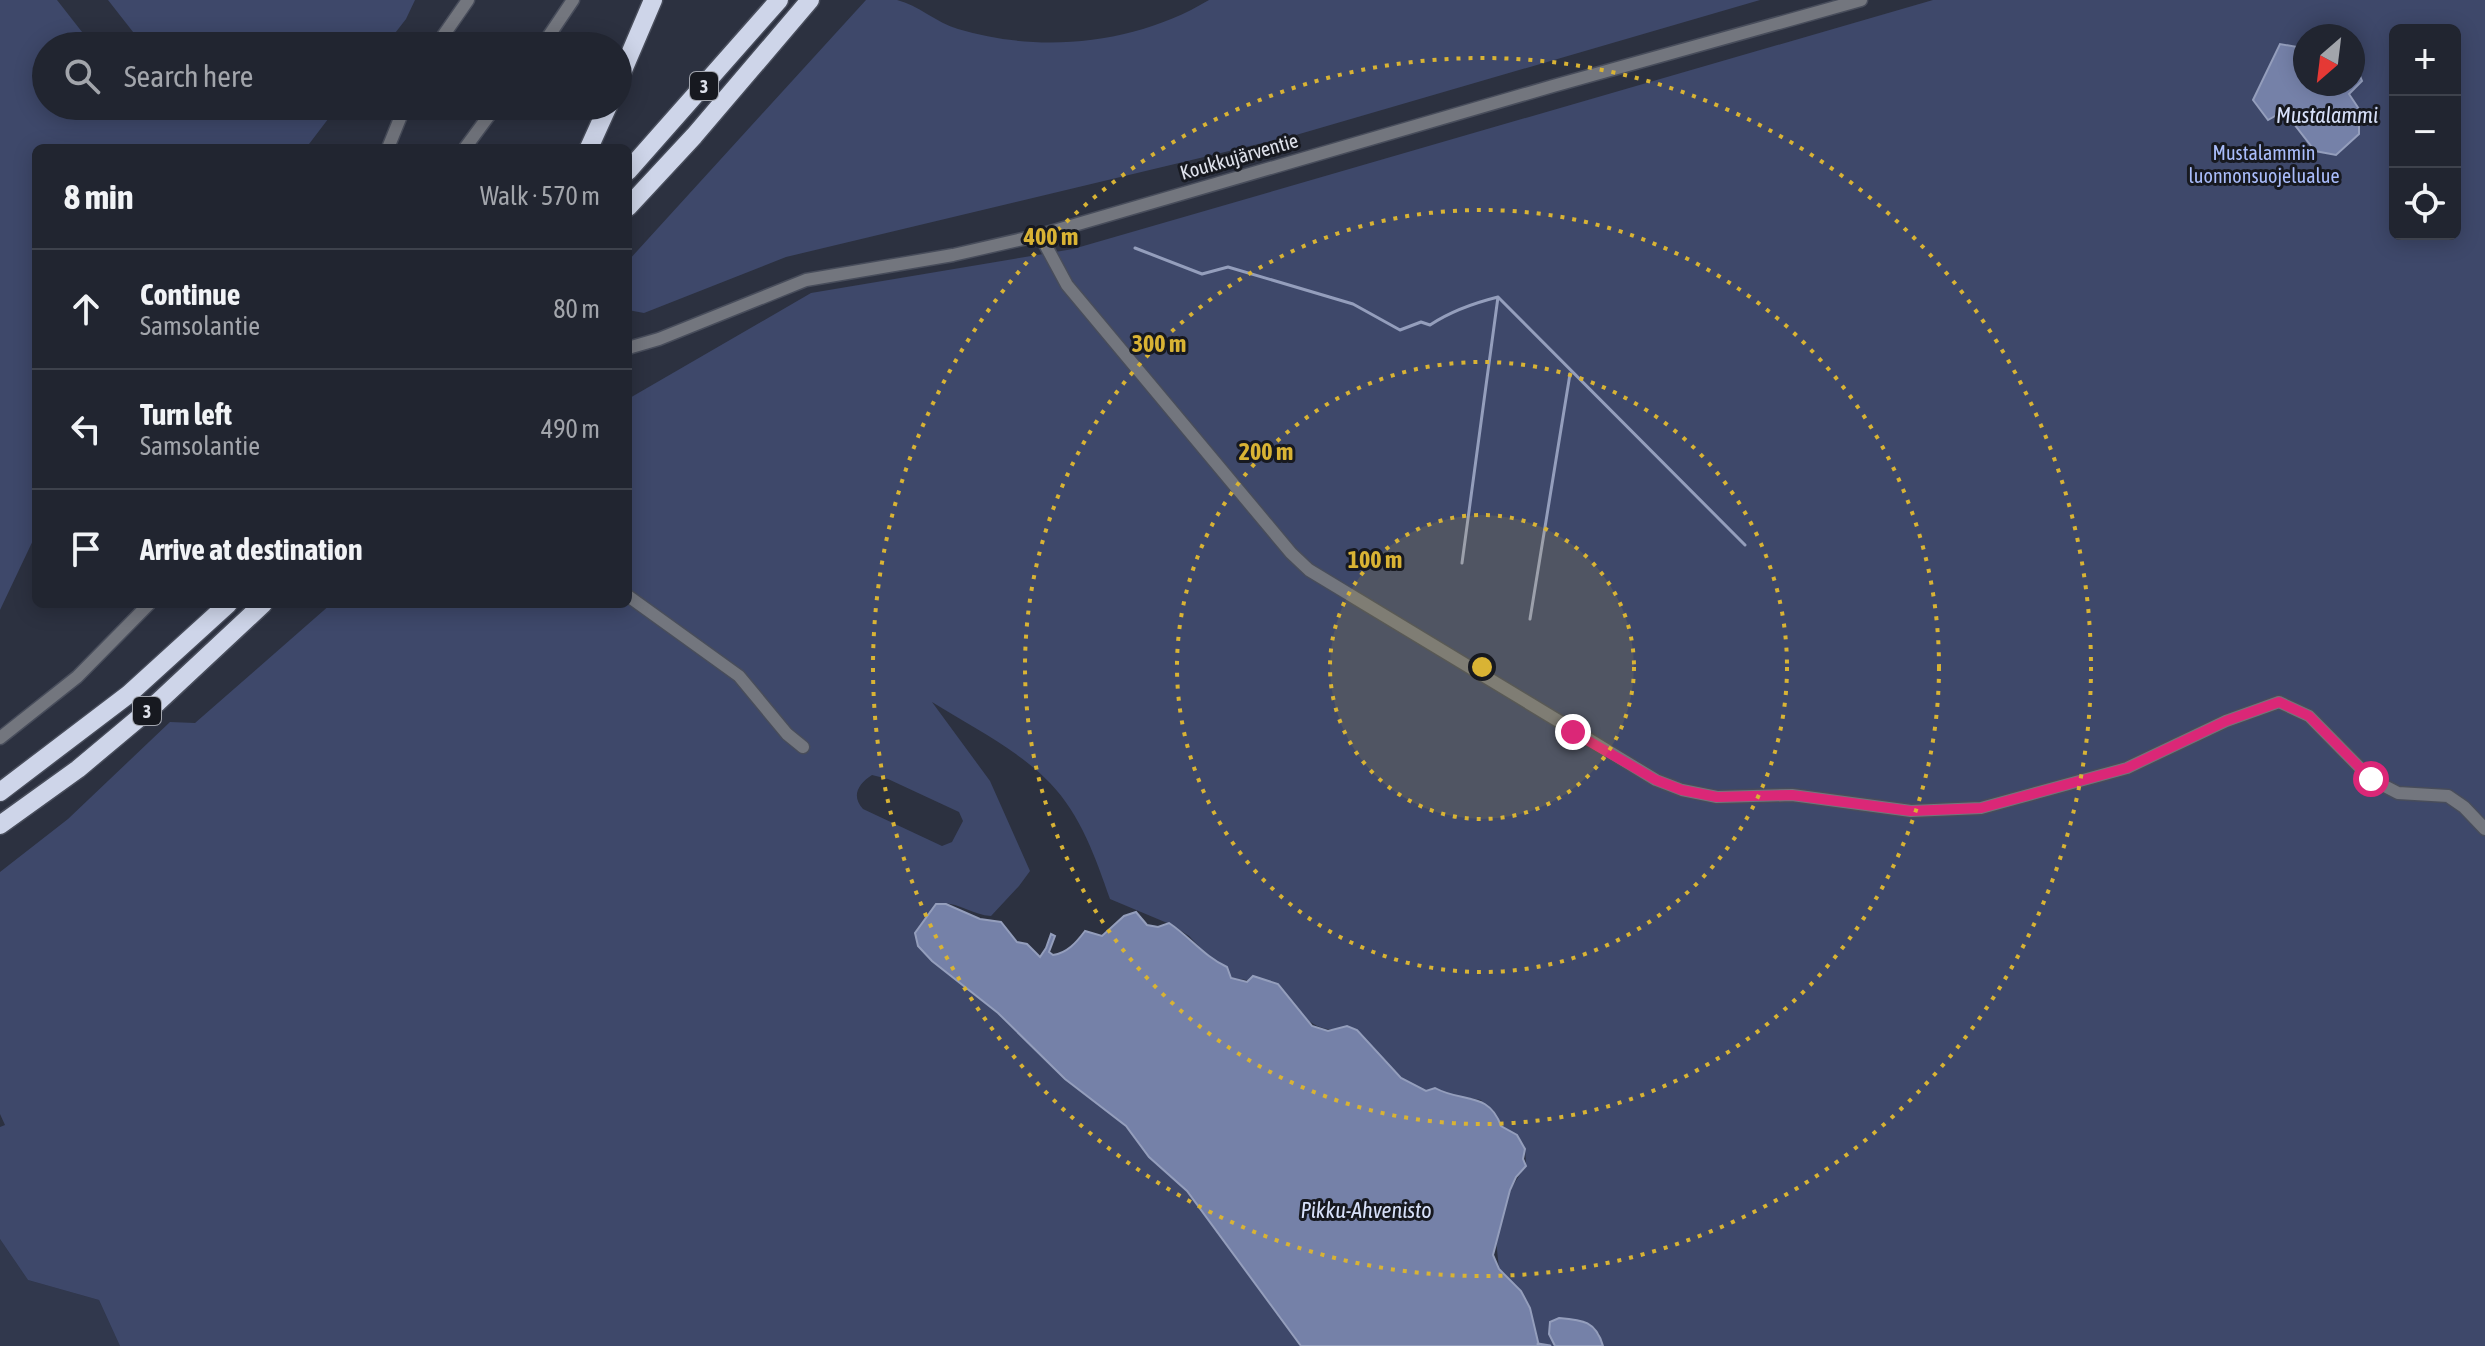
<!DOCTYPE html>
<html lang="en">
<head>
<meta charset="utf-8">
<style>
	:root { --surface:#212530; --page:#292d38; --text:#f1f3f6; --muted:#a2a5ab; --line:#3e424c }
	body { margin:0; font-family:"Asap Condensed",sans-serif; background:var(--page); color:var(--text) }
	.controls { position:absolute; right:24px; top:24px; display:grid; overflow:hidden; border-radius:12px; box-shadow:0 4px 20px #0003 }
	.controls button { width:72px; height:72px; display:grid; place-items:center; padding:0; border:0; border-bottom:2px solid var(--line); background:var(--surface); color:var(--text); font:40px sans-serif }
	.compass { position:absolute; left:2293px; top:24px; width:72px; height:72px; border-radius:50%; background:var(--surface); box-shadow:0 4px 20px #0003; rotate:208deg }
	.stop { position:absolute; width:24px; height:24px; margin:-18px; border:6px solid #db2777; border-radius:50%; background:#fff }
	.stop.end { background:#db2777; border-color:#fff; box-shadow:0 2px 8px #0008 }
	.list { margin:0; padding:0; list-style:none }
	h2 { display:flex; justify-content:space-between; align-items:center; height:104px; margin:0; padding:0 32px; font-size:34px }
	h2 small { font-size:26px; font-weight:400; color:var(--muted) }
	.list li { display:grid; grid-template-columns:52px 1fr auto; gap:24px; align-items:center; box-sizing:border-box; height:120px; padding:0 32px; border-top:2px solid var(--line) }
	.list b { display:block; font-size:30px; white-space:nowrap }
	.list p { margin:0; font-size:26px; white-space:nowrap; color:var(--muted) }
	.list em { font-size:26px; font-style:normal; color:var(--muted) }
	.icon { flex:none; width:44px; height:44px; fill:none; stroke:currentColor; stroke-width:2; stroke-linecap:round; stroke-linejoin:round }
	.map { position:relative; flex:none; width:2485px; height:1346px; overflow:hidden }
	.search { position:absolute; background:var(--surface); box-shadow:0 4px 20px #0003; left:32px; top:32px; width:600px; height:88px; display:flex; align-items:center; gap:20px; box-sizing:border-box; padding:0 28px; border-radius:44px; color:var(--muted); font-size:30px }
	.panel { position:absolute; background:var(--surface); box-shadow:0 4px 20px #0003; left:32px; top:144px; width:600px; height:464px; border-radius:12px }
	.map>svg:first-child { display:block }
	.built { fill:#31384d }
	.green { fill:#3e486a; fill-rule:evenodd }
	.water { fill:#7581a8; stroke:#949ebc; stroke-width:2 }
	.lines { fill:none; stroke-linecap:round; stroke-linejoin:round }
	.stream { stroke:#949ebc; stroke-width:3 }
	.minor-casing { stroke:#484d5b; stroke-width:15 }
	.highway-casing { stroke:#484d5b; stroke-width:21 }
	.minor { stroke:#73767e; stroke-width:12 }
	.highway { stroke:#ced5e9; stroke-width:18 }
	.route { stroke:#db2777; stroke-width:10 }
	.ring { fill:none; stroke:#d9b334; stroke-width:4; stroke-dasharray:4 8 }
	.labels { text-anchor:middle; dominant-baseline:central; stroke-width:6; stroke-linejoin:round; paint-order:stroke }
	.shield { fill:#171920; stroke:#a2a5ae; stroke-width:2 }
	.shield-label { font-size:18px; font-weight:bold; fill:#dee1eb }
	.park-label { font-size:20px; fill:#aabdfb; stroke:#171920 }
	.street-label { font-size:20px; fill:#dee1eb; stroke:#171920 }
	.water-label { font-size:22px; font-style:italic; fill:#d8e1fa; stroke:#171920 }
	.centre { fill:#d9b334; stroke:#171920; stroke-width:4 }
	.ring-label { font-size:24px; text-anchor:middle; font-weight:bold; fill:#d9b334; stroke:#171920; stroke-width:6; stroke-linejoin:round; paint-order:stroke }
</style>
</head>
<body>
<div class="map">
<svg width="2485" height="1346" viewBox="0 0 2485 1346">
	<rect width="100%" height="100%" fill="#2c3140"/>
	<!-- built -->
	<path class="built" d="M0 1239 28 1280 99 1300 120 1346H0Z"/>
	<!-- green -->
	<path class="green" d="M0 0H57L93 46H46V106H338L306 148H36V534L0 610Z
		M108 0H415L406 19 385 46H144Z
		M866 0C875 0 888 0 897 0 918 5 937 23 958 29 1041 54 1136 44 1209 0H1760L1296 135 786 257 644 313 628 310V261Z
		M1933 0H2485V1346H1603L1599 1333 1549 1334 1555 1346H1539L1530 1308 1521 1291 1499 1269 1496 1240 1510 1190 1526 1165 1525 1149 1517 1135 1501 1126 1481 1100 1446 1094 1435 1088 1426 1091 1401 1078 1379 1055 1341 1029C1307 1033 1298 1007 1278 984L1231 978 1227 967 1212 960 1189 936 1172 925 1110 899C1096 859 1081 815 1050 783 1017 749 972 727 932 702L990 781 1030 871 1019 886 991 916C971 915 956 900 936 904L915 933 932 961 998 1013 1065 1079 1126 1126 1149 1157 1187 1191 1301 1346H120L99 1300 28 1280 0 1239V1127L5 1125 0 1114V872L68 819 170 722 195 723 331 604H628V399L811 293 1073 249ZM2395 30H2455V234H2395ZM2305 36H2353V84H2305ZM872 775 888 779 959 812 963 821 952 842 942 846 863 809C851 796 858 784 872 775Z"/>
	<!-- water -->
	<path class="water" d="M2305 38V84H2353V58L2362 81 2349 94 2359 109V134L2336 155 2315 151 2284 111 2268 120 2253 100 2280 44 2297 47Z
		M936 904H946L980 919 1001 922 1017 942 1027 944 1040 957 1046 948 1051 934 1055 936 1049 952 1053 955C1067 953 1076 943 1085 931L1102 936 1124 916 1136 912 1147 925 1158 927 1169 923C1190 937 1205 957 1227 967L1231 978 1247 982 1253 976 1278 984 1312 1026 1328 1031 1347 1026 1357 1030 1401 1078 1426 1091 1435 1088C1462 1103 1489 1091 1501 1126L1517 1135 1525 1149 1523 1159 1526 1166 1516 1177 1510 1190 1493 1255 1499 1269 1521 1291 1530 1308 1539 1346H1301L1187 1191 1149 1157 1126 1126 1065 1079 998 1013 932 961 918 946 915 933Z
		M1559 1318C1583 1320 1596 1321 1603 1346H1555L1549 1334 1550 1322Z"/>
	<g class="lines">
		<!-- stream -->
		<path class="stream" d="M1135 248 1202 274 1228 267 1353 304 1400 330 1421 322 1430 325C1451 311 1474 303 1498 297
			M1498 297 1745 545
			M1462 563 1498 297
			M1530 619 1570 374
			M1538 1344 1550 1346"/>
		<defs>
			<path id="minor" d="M436 46 468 0
				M542 46 573 0
				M388 148 405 106
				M465 148 496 106
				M1040 235 1067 285 1291 553 1309 570 1656 780 1682 790 1717 797 1792 795 1911 811 1981 808 2127 768 2226 721 2279 702 2309 716 2371 779 2398 793 2448 796 2464 807 2485 829
				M628 348 659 339 806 280 953 255 1040 235 1553 86 1861 0
				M628 596 739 676 787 734 803 747
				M0 738 77 677 149 604"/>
			<path id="highway" d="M618 82 653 0
				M589 148 608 106
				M628 171 779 0
				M628 207 694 136 810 0
				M0 792 129 694 228 604
				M0 825 78 769 158 702 263 604"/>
		</defs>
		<!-- minor casing -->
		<use href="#minor" class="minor-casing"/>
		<!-- highway casing -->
		<use href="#highway" class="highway-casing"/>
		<!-- minor -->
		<use href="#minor" class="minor"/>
		<!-- highway -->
		<use href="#highway" class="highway"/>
	</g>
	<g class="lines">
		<!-- route -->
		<path class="route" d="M1573 732 1656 780 1682 790 1717 797 1792 795 1911 811 1981 808 2127 768 2226 721 2279 702 2309 716 2371 779"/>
	</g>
	<!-- distance rings -->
	<circle cx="1482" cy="667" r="152" fill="#d9b334" fill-opacity=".12"/>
	<g class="ring">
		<circle cx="1482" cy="667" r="152"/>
		<circle cx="1482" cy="667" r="305"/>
		<circle cx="1482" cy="667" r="457"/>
		<circle cx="1482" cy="667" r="609"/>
	</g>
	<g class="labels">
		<!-- shield labels -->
		<g class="shield">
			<rect x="690" y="72" width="28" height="28" rx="6"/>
			<rect x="133" y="697" width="28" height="28" rx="6"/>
		</g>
		<g class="shield-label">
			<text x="704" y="86">3</text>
			<text x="147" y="711">3</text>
		</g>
		<!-- park labels -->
		<g class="park-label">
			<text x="2264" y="152">Mustalammin<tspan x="2264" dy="23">luonnonsuojelualue</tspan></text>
		</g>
		<!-- street labels -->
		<g class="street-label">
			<text transform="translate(1239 156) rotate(-16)">Koukkujärventie</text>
		</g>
		<!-- water labels -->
		<g class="water-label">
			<text x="2327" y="115">Mustalammi</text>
			<text x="1366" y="1210">Pikku-Ahvenisto</text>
		</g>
	</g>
	<circle cx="1482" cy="667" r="12" class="centre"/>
	<g class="ring-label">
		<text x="1051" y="245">400 m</text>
		<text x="1159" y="352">300 m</text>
		<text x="1266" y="460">200 m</text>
		<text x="1375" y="568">100 m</text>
	</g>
</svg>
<div class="controls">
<button>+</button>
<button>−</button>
<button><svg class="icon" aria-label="locate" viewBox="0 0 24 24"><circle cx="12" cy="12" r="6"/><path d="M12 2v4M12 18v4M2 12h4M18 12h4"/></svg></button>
</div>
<svg class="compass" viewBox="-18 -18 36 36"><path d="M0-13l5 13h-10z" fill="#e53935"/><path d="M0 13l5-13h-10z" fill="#a2a5ab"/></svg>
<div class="stop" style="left:2371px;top:779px"></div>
<div class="stop end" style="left:1573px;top:732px"></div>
<div class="search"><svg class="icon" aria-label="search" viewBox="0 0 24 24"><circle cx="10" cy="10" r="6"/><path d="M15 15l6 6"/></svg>Search here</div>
<section class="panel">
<h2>8 min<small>Walk · 570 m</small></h2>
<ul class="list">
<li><svg class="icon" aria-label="ahead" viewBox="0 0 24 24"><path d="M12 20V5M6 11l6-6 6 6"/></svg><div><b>Continue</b><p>Samsolantie</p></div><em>80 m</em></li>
<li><svg class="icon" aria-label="left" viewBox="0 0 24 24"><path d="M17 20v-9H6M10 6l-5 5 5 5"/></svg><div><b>Turn left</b><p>Samsolantie</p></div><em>490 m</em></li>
<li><svg class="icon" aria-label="arrive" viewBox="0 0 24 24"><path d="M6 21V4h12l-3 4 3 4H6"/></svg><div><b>Arrive at destination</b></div></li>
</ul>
</section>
</div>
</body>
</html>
